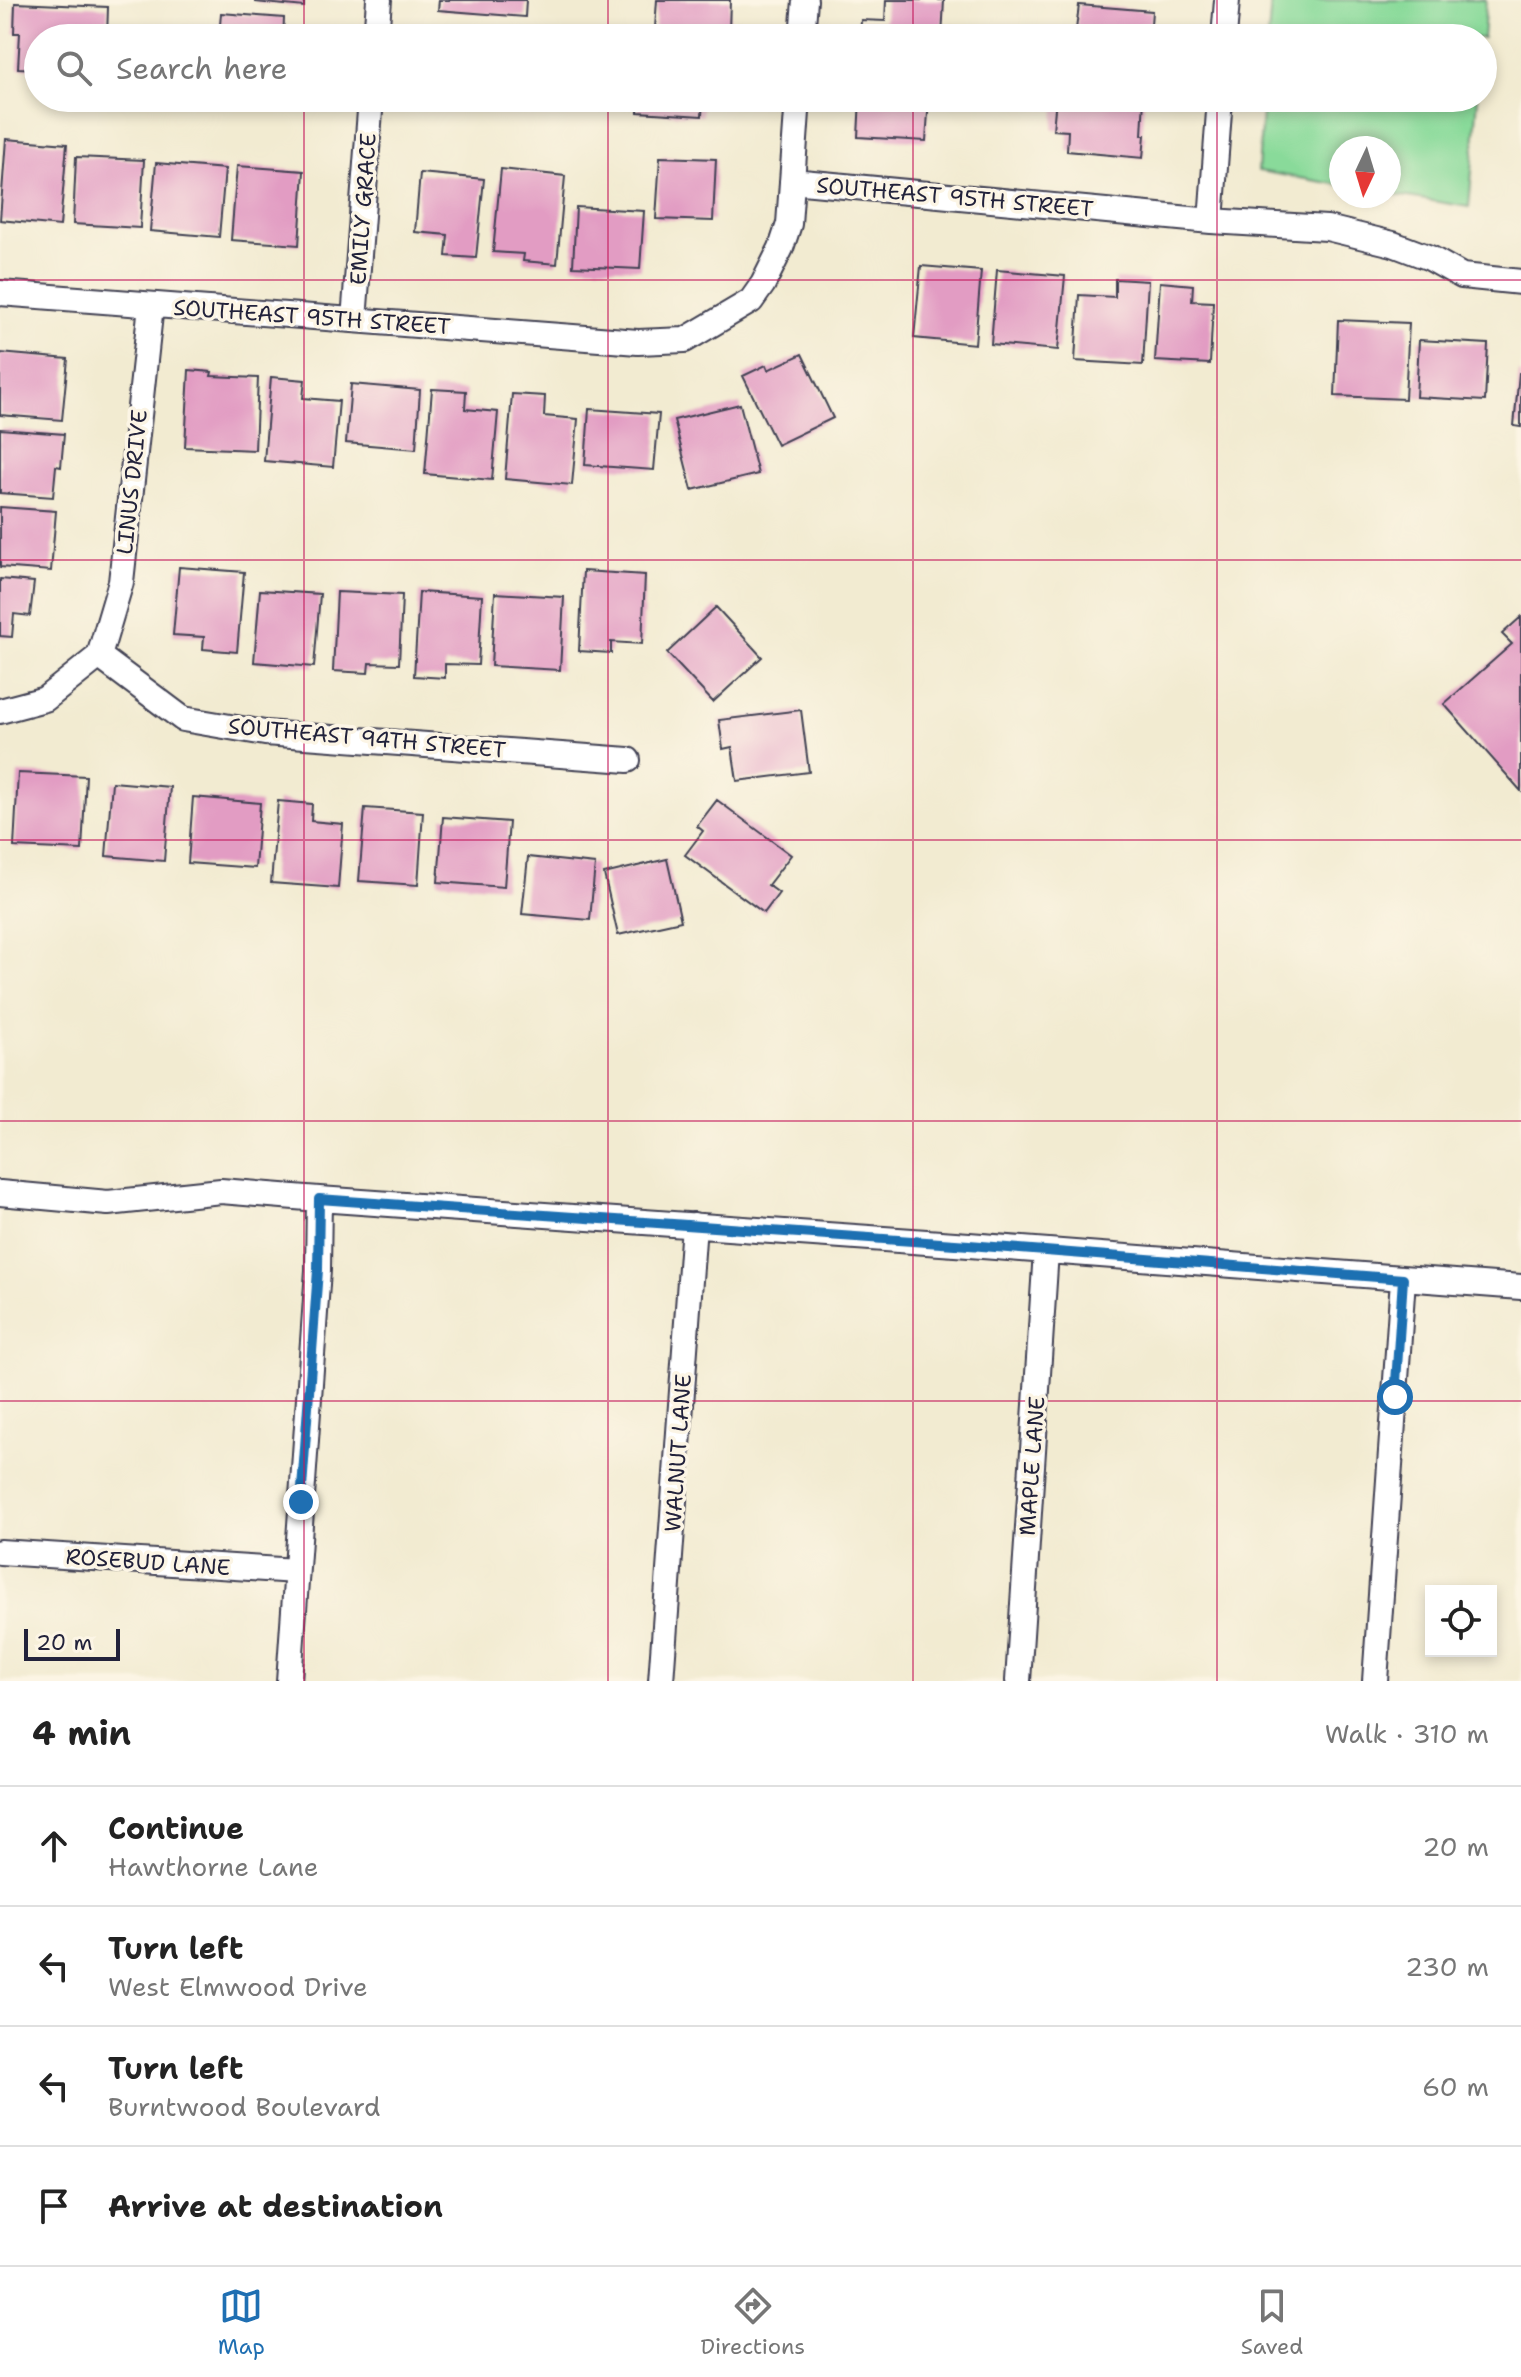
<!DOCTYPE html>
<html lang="en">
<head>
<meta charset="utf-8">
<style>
	:root { --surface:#fff; --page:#f2f2f2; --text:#222; --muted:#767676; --line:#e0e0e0; --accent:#1f6fb2 }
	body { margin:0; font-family:"Shantell Sans",sans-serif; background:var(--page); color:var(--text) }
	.controls { position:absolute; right:24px; bottom:24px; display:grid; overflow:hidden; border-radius:0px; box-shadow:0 4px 12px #0003 }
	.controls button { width:72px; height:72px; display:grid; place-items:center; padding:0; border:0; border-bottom:2px solid var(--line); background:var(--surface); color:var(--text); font:40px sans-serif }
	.compass { position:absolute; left:1329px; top:136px; width:72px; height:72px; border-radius:50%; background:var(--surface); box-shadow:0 4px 12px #0003; rotate:184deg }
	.scale { position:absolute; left:24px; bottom:20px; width:96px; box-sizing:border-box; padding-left:8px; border:4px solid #22223b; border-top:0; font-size:22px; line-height:28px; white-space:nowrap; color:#22223b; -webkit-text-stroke:6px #fcf5e5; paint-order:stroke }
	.stop { position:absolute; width:24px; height:24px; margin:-18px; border:6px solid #1f6fb2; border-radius:50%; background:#fff }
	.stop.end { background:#1f6fb2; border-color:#fff; box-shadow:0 2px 8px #0008 }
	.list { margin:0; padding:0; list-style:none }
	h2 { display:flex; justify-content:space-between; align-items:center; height:104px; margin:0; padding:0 32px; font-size:34px }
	h2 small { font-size:26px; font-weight:400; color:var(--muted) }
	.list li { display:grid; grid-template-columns:52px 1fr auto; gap:24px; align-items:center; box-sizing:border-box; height:120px; padding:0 32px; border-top:2px solid var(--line) }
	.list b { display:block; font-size:30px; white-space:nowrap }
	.list p { margin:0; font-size:26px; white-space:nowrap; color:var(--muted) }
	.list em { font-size:26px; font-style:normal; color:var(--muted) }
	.icon { flex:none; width:44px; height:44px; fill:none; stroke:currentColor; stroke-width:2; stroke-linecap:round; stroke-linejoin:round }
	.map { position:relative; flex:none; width:1521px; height:1681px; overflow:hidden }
	.search { position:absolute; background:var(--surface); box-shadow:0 4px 12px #0003; left:24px; right:24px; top:24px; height:88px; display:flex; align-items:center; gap:20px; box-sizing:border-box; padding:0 28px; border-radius:44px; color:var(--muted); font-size:30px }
	.sheet { height:584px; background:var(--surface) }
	nav { display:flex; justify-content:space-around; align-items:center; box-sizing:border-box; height:112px; border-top:2px solid var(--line); background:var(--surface); font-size:22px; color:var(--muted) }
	nav a { display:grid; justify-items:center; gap:4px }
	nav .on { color:var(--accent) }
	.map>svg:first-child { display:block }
	.green { fill:#89da9a; stroke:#567e6a; stroke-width:2 }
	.building { fill:#e29cc3 }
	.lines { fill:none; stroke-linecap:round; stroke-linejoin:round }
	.minor-casing { stroke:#414052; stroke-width:28 }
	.minor { stroke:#fff; stroke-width:24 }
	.route { stroke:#1f6fb2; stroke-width:10 }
	.grid { fill:none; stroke:#c2185b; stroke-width:2; stroke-opacity:0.55 }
	.labels { text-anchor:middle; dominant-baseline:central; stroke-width:7; stroke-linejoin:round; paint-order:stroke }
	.street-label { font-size:22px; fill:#22223b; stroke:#fcf5e5 }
</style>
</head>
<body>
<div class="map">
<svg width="1521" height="1681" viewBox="0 0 1521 1681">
	<rect width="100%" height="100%" fill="#fcf5e5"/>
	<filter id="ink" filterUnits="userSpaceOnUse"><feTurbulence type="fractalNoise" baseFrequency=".0125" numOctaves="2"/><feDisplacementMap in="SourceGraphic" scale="16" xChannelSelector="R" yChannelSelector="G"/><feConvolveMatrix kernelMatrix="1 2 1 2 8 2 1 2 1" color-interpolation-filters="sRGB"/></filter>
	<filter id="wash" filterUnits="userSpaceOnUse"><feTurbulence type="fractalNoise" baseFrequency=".006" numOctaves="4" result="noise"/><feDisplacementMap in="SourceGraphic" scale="32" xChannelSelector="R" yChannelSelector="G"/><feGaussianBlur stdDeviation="1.8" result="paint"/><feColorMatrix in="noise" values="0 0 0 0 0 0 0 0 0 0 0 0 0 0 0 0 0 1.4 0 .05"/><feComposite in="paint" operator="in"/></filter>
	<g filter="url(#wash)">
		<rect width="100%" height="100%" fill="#f2ebd1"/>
		<!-- green -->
		<path class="green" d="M1271 0H1486L1483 38H1268Z
			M1263 98H1478L1469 207 1389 194V148H1341V185L1258 171Z"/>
		<g id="blocks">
			<!-- building -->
			<path class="building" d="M256 0H304V7L256 2Z
				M439 0H526L525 17 438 10Z
				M657 0H730L729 32 655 28Z
				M886 0H944L942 38H860L861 20 885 21Z
				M15 3 108 7 107 38H38V69L18 68 20 33H14Z
				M1079 5 1152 11 1150 38H1075Z
				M221 13 284 18 283 38H219Z
				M440 29 522 36V38H439Z
				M467 98H512V104L467 100Z
				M639 98H703L702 116 638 112Z
				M860 98H929L926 141 858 137Z
				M1056 98H1144L1142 135H1145L1143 158 1067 151 1068 131 1053 130Z
				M6 139 67 144 60 226 0 220Z
				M76 157 144 160 140 228 73 224Z
				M660 157 716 159 713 221 656 219Z
				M156 163 225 169 219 237 150 231Z
				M237 166 304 171 299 245 231 240Z
				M501 169 565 176 557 264 523 261 524 254 493 252Z
				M420 173 484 179 476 258 446 256 448 235 415 232Z
				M576 207 644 211 640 269 573 266Z
				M921 266 981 271 975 344 914 338Z
				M997 270 1065 276 1058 350 991 344Z
				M1115 279 1148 281 1143 365 1075 361 1079 295 1115 297Z
				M1160 282 1193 285 1192 301 1213 302 1210 364 1155 361Z
				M1338 320 1409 323 1405 399 1335 396Z
				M1419 340 1488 344 1485 401 1416 397Z
				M0 353 68 359 62 420 0 415Z
				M802 354 833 418 777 445 743 376 766 365 768 370Z
				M189 370 212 372 211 376 258 378 255 450 185 447Z
				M1519 373H1521V427L1514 426Z
				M271 377 305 380 303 398 339 401 333 467 264 461Z
				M351 384 420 390 416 449 346 443Z
				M432 389 466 391 465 409 498 412 492 480 425 474Z
				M512 394 545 396 544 416 578 419 572 485 505 479Z
				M740 404 758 474 692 490 674 420Z
				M589 409 659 414 654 470 585 465Z
				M0 429 64 434 61 467 56 466 53 497 0 493Z
				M0 507 56 511 51 571 0 567Z
				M179 567 244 572 237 652 203 649 204 637 173 635Z
				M583 571 645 575 642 644 611 642V653L579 651Z
				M0 579 34 582 30 616 14 614 12 637 0 636Z
				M260 590 320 594 314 667 254 662Z
				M337 592 402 595 399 664 369 663 368 673 333 671Z
				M419 592 482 596 478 665 445 664V678L414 676Z
				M495 593 564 597 560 670 491 666Z
				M716 607 762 657 713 702 667 653Z
				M1521 617V791L1444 704 1512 644 1502 634Z
				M801 710 809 772 737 781 732 747 723 749 719 720Z
				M18 773 86 776 82 850 14 847Z
				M112 782 170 787 164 861 106 856Z
				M193 797 260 803 255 868 188 863Z
				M717 800 791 855 768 885 779 893 764 913 685 855 703 831 697 826Z
				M278 801 312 804 311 821 343 824 338 888 271 883Z
				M365 808 423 812 418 885 359 881Z
				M443 817 509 822 504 887 438 882Z
				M528 857 595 864 590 920 522 914Z
				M667 859 681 921 618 935 604 874Z"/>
		</g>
	</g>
	<g filter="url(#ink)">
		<use href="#blocks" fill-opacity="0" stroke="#414052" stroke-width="2"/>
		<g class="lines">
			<defs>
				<path id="minor" d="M376 38 379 0
					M802 38 805 0
					M1224 38 1227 0
					M792 181 1211 221 1327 228 1393 244 1430 258 1462 276 1521 282
					M1211 221 1220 98
					M0 293 638 342 685 340 751 301 763 284 781 248 789 224 798 98
					M354 320 371 98
					M99 656 121 582 151 305
					M0 711 45 699 99 656 183 719 265 733 628 760
					M0 1193 108 1203 221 1191 319 1199 969 1245 1521 1287
					M0 1552 296 1571
					M289 1681 318 1270 319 1199
					M661 1681 694 1225
					M1018 1681 1046 1251
					M1375 1681 1403 1279"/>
			</defs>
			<!-- minor casing -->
			<use href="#minor" class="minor-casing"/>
			<!-- minor -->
			<use href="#minor" class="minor"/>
		</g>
	</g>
	<g class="lines" filter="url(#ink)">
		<!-- route -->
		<path class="route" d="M301 1502 318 1270 319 1199 969 1245 1403 1279 1395 1397"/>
	</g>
	<!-- grid -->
	<path class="grid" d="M304 0V38M608 0V38M913 0V38M1217 0V38M304 98V1681M608 98V1681M913 98V1681M1217 98V1681M0 280H1521M0 560H1521M0 840H1521M0 1121H1521M0 1401H1521"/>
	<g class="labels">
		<!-- street labels -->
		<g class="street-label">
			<text transform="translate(955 197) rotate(5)">SOUTHEAST 95TH STREET</text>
			<text transform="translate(363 209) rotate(-86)">EMILY GRACE</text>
			<text transform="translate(312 317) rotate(4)">SOUTHEAST 95TH STREET</text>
			<text transform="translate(132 482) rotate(-84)">LINUS DRIVE</text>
			<text transform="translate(367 738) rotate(5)">SOUTHEAST 94TH STREET</text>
			<text transform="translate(678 1453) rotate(-86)">WALNUT LANE</text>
			<text transform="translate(1032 1466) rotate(-86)">MAPLE LANE</text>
			<text transform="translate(148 1562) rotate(4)">ROSEBUD LANE</text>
		</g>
	</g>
</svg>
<div class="controls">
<button><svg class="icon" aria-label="locate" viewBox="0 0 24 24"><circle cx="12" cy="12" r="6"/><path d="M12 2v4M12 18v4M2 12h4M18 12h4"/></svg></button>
</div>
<svg class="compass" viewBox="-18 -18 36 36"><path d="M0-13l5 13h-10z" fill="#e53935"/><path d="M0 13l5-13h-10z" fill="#767676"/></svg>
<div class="scale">20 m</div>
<div class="stop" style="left:1395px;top:1397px"></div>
<div class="stop end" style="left:301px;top:1502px"></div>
<div class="search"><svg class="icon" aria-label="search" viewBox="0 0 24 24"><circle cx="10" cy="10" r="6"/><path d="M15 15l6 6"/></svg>Search here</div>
</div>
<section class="sheet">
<h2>4 min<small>Walk · 310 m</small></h2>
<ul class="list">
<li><svg class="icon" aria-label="ahead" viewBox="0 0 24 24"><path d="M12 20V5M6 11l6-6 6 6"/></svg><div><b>Continue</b><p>Hawthorne Lane</p></div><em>20 m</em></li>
<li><svg class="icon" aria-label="left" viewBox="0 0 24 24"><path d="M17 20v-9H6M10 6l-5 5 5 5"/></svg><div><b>Turn left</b><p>West Elmwood Drive</p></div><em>230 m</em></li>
<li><svg class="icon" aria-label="left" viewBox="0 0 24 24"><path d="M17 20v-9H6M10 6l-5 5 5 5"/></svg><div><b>Turn left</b><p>Burntwood Boulevard</p></div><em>60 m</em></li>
<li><svg class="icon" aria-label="arrive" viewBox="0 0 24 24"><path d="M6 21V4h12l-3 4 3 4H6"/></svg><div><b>Arrive at destination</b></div></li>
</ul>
</section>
<nav>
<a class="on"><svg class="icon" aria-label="map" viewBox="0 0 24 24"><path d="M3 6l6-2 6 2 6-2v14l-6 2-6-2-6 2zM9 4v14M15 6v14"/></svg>Map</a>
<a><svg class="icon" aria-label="directions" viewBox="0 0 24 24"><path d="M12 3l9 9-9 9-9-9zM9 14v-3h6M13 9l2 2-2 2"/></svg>Directions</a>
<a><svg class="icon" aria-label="saved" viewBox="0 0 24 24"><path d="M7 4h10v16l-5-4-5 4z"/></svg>Saved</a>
</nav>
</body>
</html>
